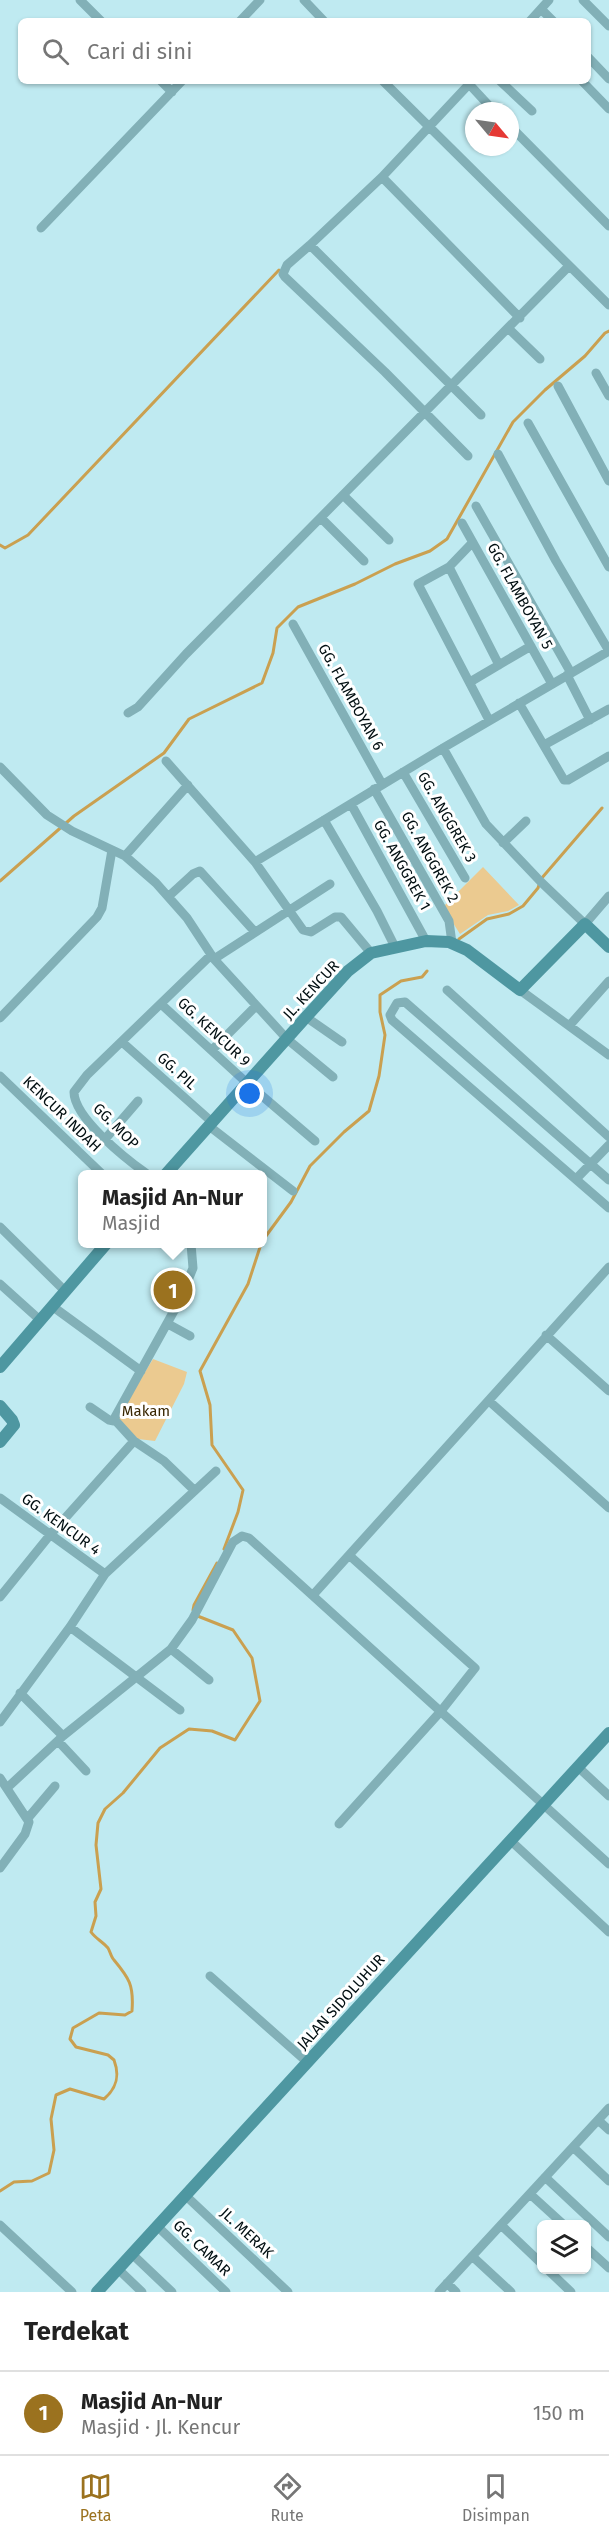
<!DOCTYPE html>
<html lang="id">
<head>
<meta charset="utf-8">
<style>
	:root { --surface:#fff; --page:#f6f6f6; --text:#222; --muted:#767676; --line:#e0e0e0; --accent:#9b721f }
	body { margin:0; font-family:"Fira Sans",sans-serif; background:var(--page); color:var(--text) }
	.controls { position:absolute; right:18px; bottom:18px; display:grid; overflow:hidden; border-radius:9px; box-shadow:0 2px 4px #0004 }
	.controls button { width:54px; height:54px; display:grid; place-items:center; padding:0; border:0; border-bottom:2px solid var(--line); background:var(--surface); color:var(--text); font:30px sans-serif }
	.compass { position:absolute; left:465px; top:102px; width:54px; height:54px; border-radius:50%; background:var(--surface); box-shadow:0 2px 4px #0004; rotate:119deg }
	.you { position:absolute; left:250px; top:1094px; width:21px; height:21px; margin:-15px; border:4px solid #fff; border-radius:50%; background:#1a73e8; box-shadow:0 0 0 9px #1a73e833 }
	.badge { display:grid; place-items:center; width:39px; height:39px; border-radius:50%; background:var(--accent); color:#fff; font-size:20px; font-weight:700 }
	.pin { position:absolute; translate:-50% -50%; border:3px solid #fff; box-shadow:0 2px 6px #0006 }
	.popup { position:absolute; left:78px; top:1170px; width:189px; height:78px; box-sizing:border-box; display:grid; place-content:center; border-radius:9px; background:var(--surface); filter:drop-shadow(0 2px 4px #0005); font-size:20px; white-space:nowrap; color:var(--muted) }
	.popup b { font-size:22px; color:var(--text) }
	.popup::after { content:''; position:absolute; left:50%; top:100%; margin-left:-12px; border:12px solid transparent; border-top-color:var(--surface) }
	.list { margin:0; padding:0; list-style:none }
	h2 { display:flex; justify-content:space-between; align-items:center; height:78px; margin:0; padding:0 24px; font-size:26px }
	h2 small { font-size:20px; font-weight:400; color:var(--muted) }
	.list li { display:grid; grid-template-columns:39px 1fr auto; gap:18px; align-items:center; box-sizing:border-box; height:84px; padding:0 24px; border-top:2px solid var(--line) }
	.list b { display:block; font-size:22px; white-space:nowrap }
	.list p { margin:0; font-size:20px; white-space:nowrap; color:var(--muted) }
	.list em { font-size:20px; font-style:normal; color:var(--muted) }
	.icon { flex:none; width:33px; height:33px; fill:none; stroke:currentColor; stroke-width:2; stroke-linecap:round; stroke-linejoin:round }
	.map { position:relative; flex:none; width:609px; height:2292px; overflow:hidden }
	.search { position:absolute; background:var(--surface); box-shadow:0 2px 4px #0004; left:18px; right:18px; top:18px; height:66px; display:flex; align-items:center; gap:15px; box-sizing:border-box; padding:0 21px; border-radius:9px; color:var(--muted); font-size:22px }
	.sheet { height:162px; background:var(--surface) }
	nav { display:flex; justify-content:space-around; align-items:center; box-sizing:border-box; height:84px; border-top:2px solid var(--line); background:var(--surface); font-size:16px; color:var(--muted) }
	nav a { display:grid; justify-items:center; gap:3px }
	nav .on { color:var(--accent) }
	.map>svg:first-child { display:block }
	.green { fill:#ebca90 }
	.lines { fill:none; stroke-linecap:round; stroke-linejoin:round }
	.stream { stroke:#caa050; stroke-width:3 }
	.street { stroke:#82b0b7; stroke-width:9 }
	.secondary { stroke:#4e97a1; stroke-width:12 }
	.labels { text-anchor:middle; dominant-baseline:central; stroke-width:6; stroke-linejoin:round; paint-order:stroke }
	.street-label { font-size:15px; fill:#010e11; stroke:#fff }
	.park-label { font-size:15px; fill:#3b2905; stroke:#fff }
</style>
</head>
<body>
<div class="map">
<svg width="609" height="2292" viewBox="0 0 609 2292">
	<rect width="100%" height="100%" fill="#bfeaf1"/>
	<!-- green -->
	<path class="green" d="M483 867 519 905 508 911 488 915 460 934 443 907Z
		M153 1359 187 1372 184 1384 155 1441 138 1439 117 1418Z"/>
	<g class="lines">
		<!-- stream -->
		<path class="stream" d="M0 545 5 548 28 535 279 270
			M0 881 74 816 164 753 189 719 262 683 273 653 277 628 298 607 355 584 395 564 430 551 447 539 513 422 545 390 585 356 605 333 609 331
			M459 939 487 919 509 914 523 906 538 888 541 879 602 808
			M263 1240 291 1202 310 1166 344 1132 369 1111 379 1076 385 1035 380 1012V995L401 981 422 977 427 971
			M224 1549 238 1512 243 1490 212 1445 210 1405 200 1371 248 1284 261 1244
			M193 1610 194 1605 217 1563
			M0 2191 14 2182 32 2181 49 2173 54 2150 51 2119 56 2095 70 2089 104 2099C117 2088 120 2076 114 2060L108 2055 76 2047 70 2039 73 2028 99 2013 125 2015 132 2011C134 1985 129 1978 114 1960 111 1957 110 1951 108 1948 102 1941 96 1939 91 1932L96 1916 95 1902 101 1889 96 1845 98 1823 105 1809 123 1793 160 1748 189 1729 212 1731 235 1740 260 1701 252 1658 233 1630 195 1615"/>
		<!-- street -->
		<path class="street" d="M80 0 101 21
			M304 0 324 21
			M583 0 609 26
			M541 9 553 21
			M240 21 260 0
			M530 21 549 0
			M588 57 609 79
			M161 81 172 92
			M383 81 609 305
			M500 81 532 111
			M582 81 609 109
			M469 84 494 111
			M510 126 609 226
			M382 177 520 318
			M41 228 182 81
			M310 245 382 177 472 81
			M508 328 540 359
			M596 373 609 396
			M558 386 609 481
			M528 423 609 567
			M498 454 556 561 609 651
			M468 456 385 372 285 277 283 274 287 265 310 245 481 415
			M343 495 389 540
			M476 506 571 673
			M321 518 364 561
			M462 523 552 684
			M472 543 449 567 418 584 489 720
			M449 567 499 665
			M293 624 382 784
			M567 675 590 720
			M470 682 531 646
			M519 703 564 780H568L609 756
			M128 713 138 707 186 654 569 266
			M544 745 609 709
			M443 748 486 824 541 882 585 924 609 896
			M166 761 255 862 303 930 311 932 335 917H341L371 953
			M0 767 47 815 72 831 125 856 156 883 187 918 214 959 287 1039 333 1077
			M403 772 465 878
			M374 789 449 921 452 943
			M351 804 426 941
			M324 820 377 911 395 947
			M503 843 526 821
			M125 856 188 785
			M255 862 443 748 609 651
			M169 896 193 874 200 871 255 932
			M214 959 330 884
			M447 990 609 1137
			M520 990 609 1055
			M161 1004 247 1083 315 1141
			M306 1017 342 1042
			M0 1018 97 917 102 908 112 850
			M569 1026 609 981
			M122 1042 212 1122
			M212 1050 256 1006
			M0 1076 102 1174
			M209 1126 293 1191
			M106 1138 138 1101
			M147 1174C126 1159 74 1118 74 1092L87 1075 211 955
			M576 1179 609 1145
			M609 1180 405 1002 397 1003 390 1015 392 1020 609 1208
			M0 1227 65 1291
			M0 1284 40 1320
			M52 1306 141 1371
			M168 1324 190 1336
			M546 1335 609 1391
			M489 1401 609 1508
			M90 1407 109 1420 114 1421
			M134 1441 164 1461 194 1490
			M0 1498 105 1574
			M313 1595 609 1267
			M0 1597 50 1535 134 1441 114 1419 180 1300 193 1268 191 1244
			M70 1627 180 1710
			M171 1649 209 1680
			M20 1693 63 1736
			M0 1722 70 1627 105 1574 216 1471
			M58 1741 86 1771
			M578 1767 609 1796
			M0 1778 29 1822 25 1834 0 1868
			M7 1788 63 1736 171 1649 192 1620 233 1542 242 1536 249 1538 609 1864
			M28 1818 55 1786
			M339 1824 441 1711 475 1668 350 1556
			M511 1841 609 1932
			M210 1976 307 2062
			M598 2120 609 2130
			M573 2147 609 2181
			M545 2177 609 2237
			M530 2194 563 2224
			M185 2195 288 2292
			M0 2225 72 2292
			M501 2225 542 2264
			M157 2226 226 2292
			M586 2247 609 2268
			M132 2254 172 2292
			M472 2256 511 2292
			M118 2269 142 2292
			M548 2270 571 2292
			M447 2283 456 2292
			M439 2292 609 2108"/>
		<!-- secondary -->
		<path class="secondary" d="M166 1174 306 1017 348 971 371 953 426 941 449 942 467 950 520 990 585 924 609 947
			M0 1367 106 1244
			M0 1406 12 1420 14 1425 0 1442
			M97 2292 609 1733"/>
	</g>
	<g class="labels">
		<!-- street labels -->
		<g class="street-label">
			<text transform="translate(520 596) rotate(61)">GG. FLAMBOYAN 5</text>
			<text transform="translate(351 697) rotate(61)">GG. FLAMBOYAN 6</text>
			<text transform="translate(447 817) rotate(60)">GG. ANGGREK 3</text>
			<text transform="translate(430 857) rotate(61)">GG. ANGGREK 2</text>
			<text transform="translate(402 865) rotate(61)">GG. ANGGREK 1</text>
			<text transform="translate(311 990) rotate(-47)">JL. KENCUR</text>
			<text transform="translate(214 1032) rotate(43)">GG. KENCUR 9</text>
			<text transform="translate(177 1071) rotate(42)">GG. PIL</text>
			<text transform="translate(62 1114) rotate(44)">KENCUR INDAH</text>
			<text transform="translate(116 1126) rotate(45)">GG. MOP</text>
			<text transform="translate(61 1524) rotate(36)">GG. KENCUR 4</text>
			<text transform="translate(341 2002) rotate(-48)">JALAN SIDOLUHUR</text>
			<text transform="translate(247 2233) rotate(43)">JL. MERAK</text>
			<text transform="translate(202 2248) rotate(44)">GG. CAMAR</text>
		</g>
		<!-- park labels -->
		<g class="park-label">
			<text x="146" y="1411">Makam</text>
		</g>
	</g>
</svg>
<div class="controls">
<button><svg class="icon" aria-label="layers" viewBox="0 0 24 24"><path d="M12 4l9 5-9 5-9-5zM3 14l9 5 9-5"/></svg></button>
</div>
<svg class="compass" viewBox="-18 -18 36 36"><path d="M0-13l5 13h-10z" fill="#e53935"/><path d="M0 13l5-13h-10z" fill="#767676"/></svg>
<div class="you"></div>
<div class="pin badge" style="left:173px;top:1290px">1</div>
<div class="popup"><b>Masjid An-Nur</b>Masjid</div>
<div class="search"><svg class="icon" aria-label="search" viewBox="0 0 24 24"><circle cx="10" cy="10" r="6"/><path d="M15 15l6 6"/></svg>Cari di sini</div>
</div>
<section class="sheet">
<h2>Terdekat<small></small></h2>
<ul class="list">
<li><span class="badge">1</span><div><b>Masjid An-Nur</b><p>Masjid · Jl. Kencur</p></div><em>150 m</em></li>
</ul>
</section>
<nav>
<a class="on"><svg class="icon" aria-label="map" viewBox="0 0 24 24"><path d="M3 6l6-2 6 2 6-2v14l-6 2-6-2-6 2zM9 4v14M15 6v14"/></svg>Peta</a>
<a><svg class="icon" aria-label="directions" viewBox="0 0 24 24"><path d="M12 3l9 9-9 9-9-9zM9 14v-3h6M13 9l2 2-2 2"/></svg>Rute</a>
<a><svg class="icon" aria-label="saved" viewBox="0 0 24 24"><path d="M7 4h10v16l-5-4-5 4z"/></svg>Disimpan</a>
</nav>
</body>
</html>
